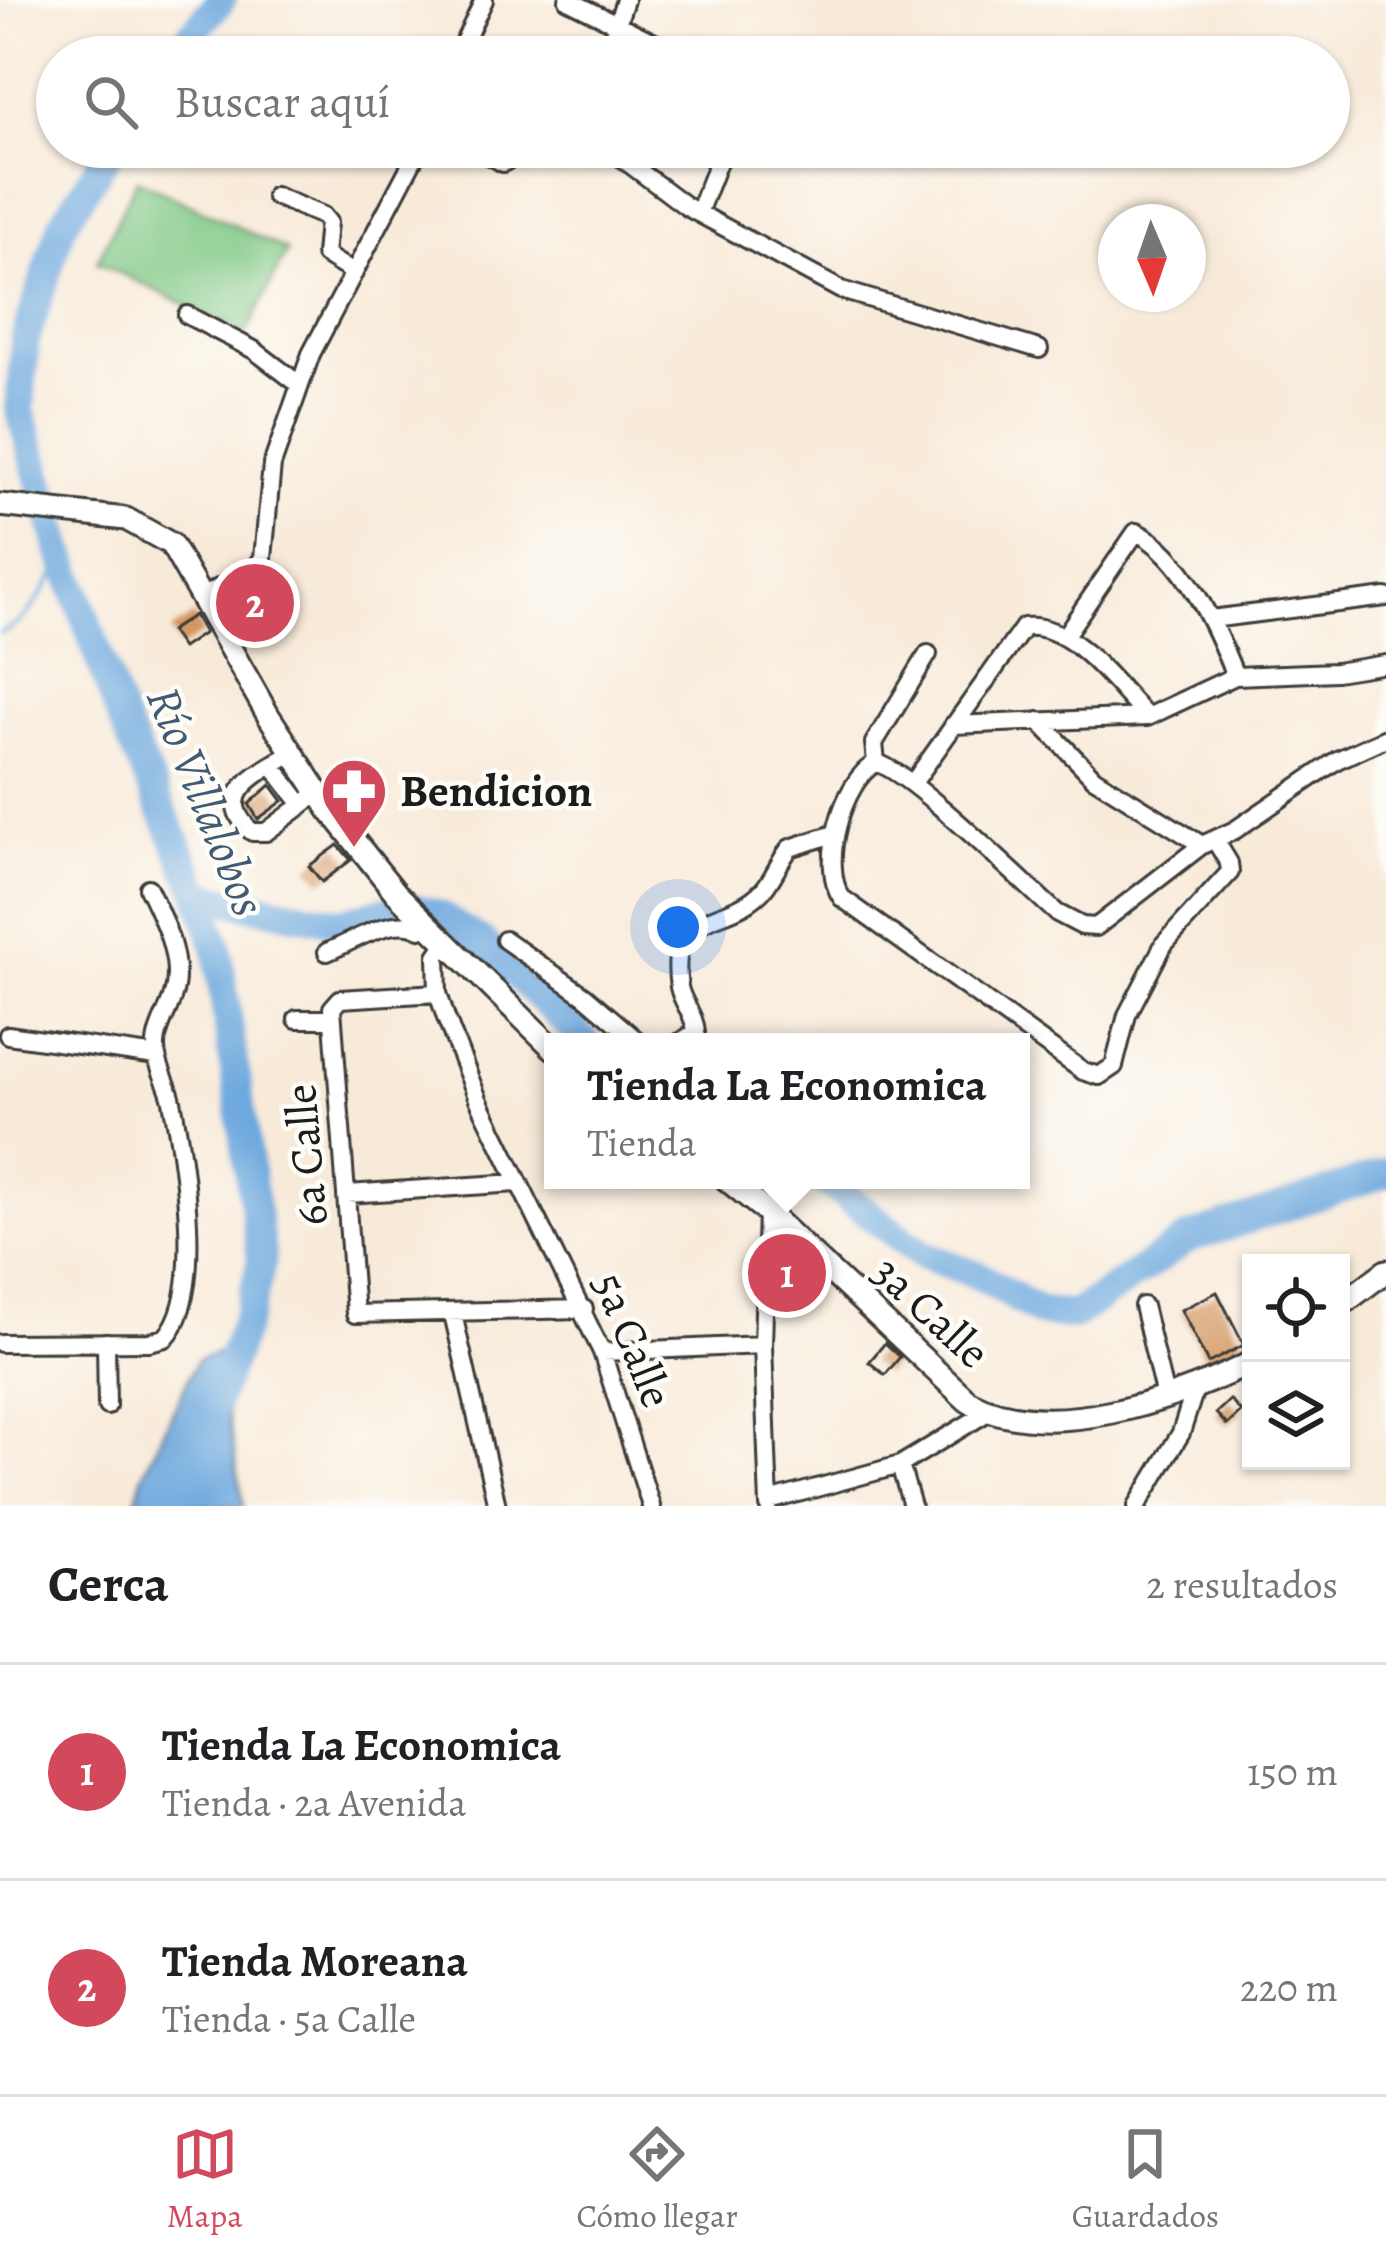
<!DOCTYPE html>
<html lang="es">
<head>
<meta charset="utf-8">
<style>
	:root { --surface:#fff; --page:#f2f2f2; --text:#202124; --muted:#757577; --line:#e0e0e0; --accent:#d1495b }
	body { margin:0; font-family:Alegreya,serif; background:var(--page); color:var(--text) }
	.controls { position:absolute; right:36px; bottom:36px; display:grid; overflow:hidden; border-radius:0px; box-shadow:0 3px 9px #0004 }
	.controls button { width:108px; height:108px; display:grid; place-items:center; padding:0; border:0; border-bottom:3px solid var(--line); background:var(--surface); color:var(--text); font:60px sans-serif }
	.compass { position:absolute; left:1098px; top:204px; width:108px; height:108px; border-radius:50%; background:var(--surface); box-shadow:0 3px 9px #0004; rotate:178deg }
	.you { position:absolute; left:678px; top:927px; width:42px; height:42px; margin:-30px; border:9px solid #fff; border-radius:50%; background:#1a73e8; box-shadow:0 0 0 18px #1a73e833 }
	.badge { display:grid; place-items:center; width:78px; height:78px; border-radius:50%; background:var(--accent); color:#fff; font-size:39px; font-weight:700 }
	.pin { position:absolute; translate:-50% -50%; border:6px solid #fff; box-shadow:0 3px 12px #0006 }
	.popup { position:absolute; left:544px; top:1033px; width:486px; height:156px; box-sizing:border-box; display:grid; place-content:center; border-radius:0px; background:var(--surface); filter:drop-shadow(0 3px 9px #0005); font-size:39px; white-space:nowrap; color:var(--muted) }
	.popup b { font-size:45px; color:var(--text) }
	.popup::after { content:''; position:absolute; left:50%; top:100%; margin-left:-24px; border:24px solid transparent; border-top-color:var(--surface) }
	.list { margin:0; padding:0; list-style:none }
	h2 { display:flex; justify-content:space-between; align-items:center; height:156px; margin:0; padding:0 48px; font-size:51px }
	h2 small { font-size:39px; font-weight:400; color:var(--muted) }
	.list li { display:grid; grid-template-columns:78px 1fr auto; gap:36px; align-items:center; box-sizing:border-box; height:216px; padding:0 48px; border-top:3px solid var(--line) }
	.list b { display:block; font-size:45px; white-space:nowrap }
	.list p { margin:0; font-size:39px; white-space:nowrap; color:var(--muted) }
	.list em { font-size:39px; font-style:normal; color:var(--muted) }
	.icon { flex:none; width:66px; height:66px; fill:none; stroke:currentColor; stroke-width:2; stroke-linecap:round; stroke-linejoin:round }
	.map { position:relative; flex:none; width:1386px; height:1506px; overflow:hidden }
	.search { position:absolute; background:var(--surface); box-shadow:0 3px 9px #0004; left:36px; right:36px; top:36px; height:132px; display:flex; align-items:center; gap:30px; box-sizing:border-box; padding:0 42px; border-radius:66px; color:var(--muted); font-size:45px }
	.sheet { height:588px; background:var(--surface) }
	nav { display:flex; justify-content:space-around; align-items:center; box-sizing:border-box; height:168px; border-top:3px solid var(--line); background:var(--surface); font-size:33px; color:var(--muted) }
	nav a { display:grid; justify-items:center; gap:6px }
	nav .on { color:var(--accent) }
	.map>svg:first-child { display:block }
	.green { fill:#7ec784; stroke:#4d7250; stroke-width:3 }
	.water { fill:#6da8de; stroke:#44627d; stroke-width:3 }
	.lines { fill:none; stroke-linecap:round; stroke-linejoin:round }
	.stream { stroke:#6da8de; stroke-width:4.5 }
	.river { stroke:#6da8de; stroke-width:30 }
	.building { fill:#d4965e }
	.minor-casing { stroke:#3d3b38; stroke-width:22 }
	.major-casing { stroke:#3d3b38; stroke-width:27 }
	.minor { stroke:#fff; stroke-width:16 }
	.major { stroke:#fff; stroke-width:21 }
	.labels { text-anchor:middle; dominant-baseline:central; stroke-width:9; stroke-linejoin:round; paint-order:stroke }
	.poi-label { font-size:45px; font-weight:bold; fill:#1c1c1c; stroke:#fdfcf7; text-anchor:start }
	.street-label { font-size:45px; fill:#1c1c1c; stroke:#fdfcf7 }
	.water-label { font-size:48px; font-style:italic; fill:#405b73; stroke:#fdfcf7 }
</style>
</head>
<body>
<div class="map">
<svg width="1386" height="1506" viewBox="0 0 1386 1506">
	<rect width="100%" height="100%" fill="#fdfcf7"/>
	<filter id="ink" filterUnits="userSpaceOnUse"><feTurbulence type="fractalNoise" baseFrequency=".00833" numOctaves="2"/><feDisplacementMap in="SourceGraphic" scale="24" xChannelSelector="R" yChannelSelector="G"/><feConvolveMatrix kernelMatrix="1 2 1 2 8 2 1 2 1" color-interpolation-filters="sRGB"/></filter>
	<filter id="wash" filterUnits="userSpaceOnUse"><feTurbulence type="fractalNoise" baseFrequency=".004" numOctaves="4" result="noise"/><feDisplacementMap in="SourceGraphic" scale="48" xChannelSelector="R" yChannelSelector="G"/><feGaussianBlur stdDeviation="2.7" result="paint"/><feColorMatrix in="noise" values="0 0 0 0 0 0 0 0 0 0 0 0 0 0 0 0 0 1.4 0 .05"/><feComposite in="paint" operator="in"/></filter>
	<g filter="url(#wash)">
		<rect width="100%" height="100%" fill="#f8ead9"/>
		<!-- green -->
		<path class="green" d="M137 179 287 251 246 334 97 262Z"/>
		<!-- water -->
		<path class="water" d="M217 1353 225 1374V1400L244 1506H134L142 1477 197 1360Z"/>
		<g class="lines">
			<!-- stream -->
			<path class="stream" d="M0 633C35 620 41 587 65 562"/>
			<!-- river -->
			<path class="river" d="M172 57 221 0
				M112 147 62 225 25 340 20 410 61 550 121 718 200 895 217 946 262 1260 249 1312 212 1410
				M200 895 340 922 406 906 438 915 483 943 586 1042
				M824 1180 923 1255 978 1275 1041 1313 1074 1315 1188 1239 1386 1173"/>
		</g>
		<g id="blocks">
			<!-- building -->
			<path class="building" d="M256 583 278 620 258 632 235 593Z
				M194 615 204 633 182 648 170 631Z
				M271 785 283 801 258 819 249 804Z
				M338 845 351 860 322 882 309 866Z
				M783 1257 802 1277 790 1288 778 1275V1262Z
				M1217 1292 1244 1345 1208 1363 1181 1310Z
				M885 1343 900 1357 885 1375 869 1362Z
				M1230 1400 1241 1412 1227 1425 1216 1413Z"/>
		</g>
	</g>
	<g filter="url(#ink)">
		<use href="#blocks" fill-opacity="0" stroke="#3d3b38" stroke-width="3"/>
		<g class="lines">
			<defs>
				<path id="minor" d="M568 0 683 57
					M457 57 484 0
					M606 57 625 0
					M472 147 503 163 531 147
					M607 147 687 207 841 290 1039 349
					M275 196 323 216 328 222 325 255 354 273
					M698 213 724 147
					M187 315 254 350 300 385
					M203 596 255 569 263 558 272 465 311 354 420 147
					M1211 619 1386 597
					M1066 634 1136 532C1184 554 1217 630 1235 676
					M1039 721 1094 778 1202 845
					M953 725 1147 717 1235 676 1336 672 1386 664
					M291 753C260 773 210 793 252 832H266L318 793
					M876 763 874 743 928 654
					M272 765 302 805
					M913 783 1024 627C1073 622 1115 685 1147 717
					M1215 840 1229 863 1230 872 1164 944 1127 1015 1114 1066 1099 1076 1083 1071 842 898C819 867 842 780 876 763 907 768 1025 885 1057 913L1082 926 1096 927 1202 845 1235 830 1337 760 1386 738
					M505 940 585 996 639 1042
					M447 942 437 956 438 993 446 1018 478 1099 602 1352 651 1506
					M327 952C354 941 393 914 420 929L428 923
					M438 993 340 999 332 1008 355 1314 584 1309
					M297 1019H330
					M8 1035 156 1056
					M680 1042 696 1032C695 1015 682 1003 679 987 666 905 729 929 764 889 774 877 780 860 790 848L834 834
					M347 1194 517 1183
					M767 1212 763 1345 769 1506
					M1143 1306 1165 1397
					M453 1314 497 1506
					M106 1342 107 1406
					M1 1343 149 1342 165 1338C206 1295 183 1157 172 1101 169 1084 156 1066 156 1048 155 1031 168 1012 173 995 184 960 163 919 148 888
					M602 1352 763 1345
					M900 1465 912 1506
					M769 1501 900 1465 988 1412
					M1137 1506 1181 1433 1195 1389"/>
				<path id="major" d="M0 505 126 519 171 544 268 715 329 809 396 893 553 1048
					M727 1180 767 1212 968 1401C1049 1445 1173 1400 1251 1363
					M1341 1305 1386 1271"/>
			</defs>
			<!-- minor casing -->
			<use href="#minor" class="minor-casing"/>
			<!-- major casing -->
			<use href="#major" class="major-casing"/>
			<!-- minor -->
			<use href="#minor" class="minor"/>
			<!-- major -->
			<use href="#major" class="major"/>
		</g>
	</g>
	<!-- icons -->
	<defs>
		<symbol id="pharmacy-pin" viewBox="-11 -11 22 30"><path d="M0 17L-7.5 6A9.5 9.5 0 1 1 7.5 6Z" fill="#d1495b" stroke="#fdfcf7"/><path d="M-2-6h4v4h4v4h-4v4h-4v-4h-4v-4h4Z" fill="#fff"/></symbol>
	</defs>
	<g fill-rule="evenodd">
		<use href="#pharmacy-pin" x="316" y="753" width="76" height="104"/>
	</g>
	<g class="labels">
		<!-- poi labels -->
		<g class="poi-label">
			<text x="400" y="791">Bendicion</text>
		</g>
		<!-- street labels -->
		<g class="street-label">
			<text transform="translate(306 1155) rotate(-95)">6a Calle</text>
			<text transform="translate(931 1312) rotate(43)">3a Calle</text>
			<text transform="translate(633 1340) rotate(68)">5a Calle</text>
		</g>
		<!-- water labels -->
		<g class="water-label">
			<text transform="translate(206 801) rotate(68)">Río Villalobos</text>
		</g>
	</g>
</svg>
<div class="controls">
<button><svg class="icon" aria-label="locate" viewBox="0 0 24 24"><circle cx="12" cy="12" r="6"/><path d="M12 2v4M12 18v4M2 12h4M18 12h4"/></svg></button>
<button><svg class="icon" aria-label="layers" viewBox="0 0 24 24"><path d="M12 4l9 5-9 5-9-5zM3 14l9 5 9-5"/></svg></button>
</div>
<svg class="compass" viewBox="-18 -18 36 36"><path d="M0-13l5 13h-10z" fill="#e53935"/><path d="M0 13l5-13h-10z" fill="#757577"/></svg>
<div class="you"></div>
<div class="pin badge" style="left:787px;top:1273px">1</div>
<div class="popup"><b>Tienda La Economica</b>Tienda</div>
<div class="pin badge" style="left:255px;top:603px">2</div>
<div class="search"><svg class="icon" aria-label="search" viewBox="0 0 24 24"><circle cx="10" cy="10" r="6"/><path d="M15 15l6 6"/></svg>Buscar aquí</div>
</div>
<section class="sheet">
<h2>Cerca<small>2 resultados</small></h2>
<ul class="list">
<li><span class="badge">1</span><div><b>Tienda La Economica</b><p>Tienda · 2a Avenida</p></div><em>150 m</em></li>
<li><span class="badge">2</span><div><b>Tienda Moreana</b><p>Tienda · 5a Calle</p></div><em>220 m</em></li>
</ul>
</section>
<nav>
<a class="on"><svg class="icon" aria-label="map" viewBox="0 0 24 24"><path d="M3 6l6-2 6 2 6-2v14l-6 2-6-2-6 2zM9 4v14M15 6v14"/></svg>Mapa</a>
<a><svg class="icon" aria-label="directions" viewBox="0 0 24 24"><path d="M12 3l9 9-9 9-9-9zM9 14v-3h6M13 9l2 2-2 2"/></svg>Cómo llegar</a>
<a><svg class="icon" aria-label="saved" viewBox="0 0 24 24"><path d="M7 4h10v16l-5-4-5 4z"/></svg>Guardados</a>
</nav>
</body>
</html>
